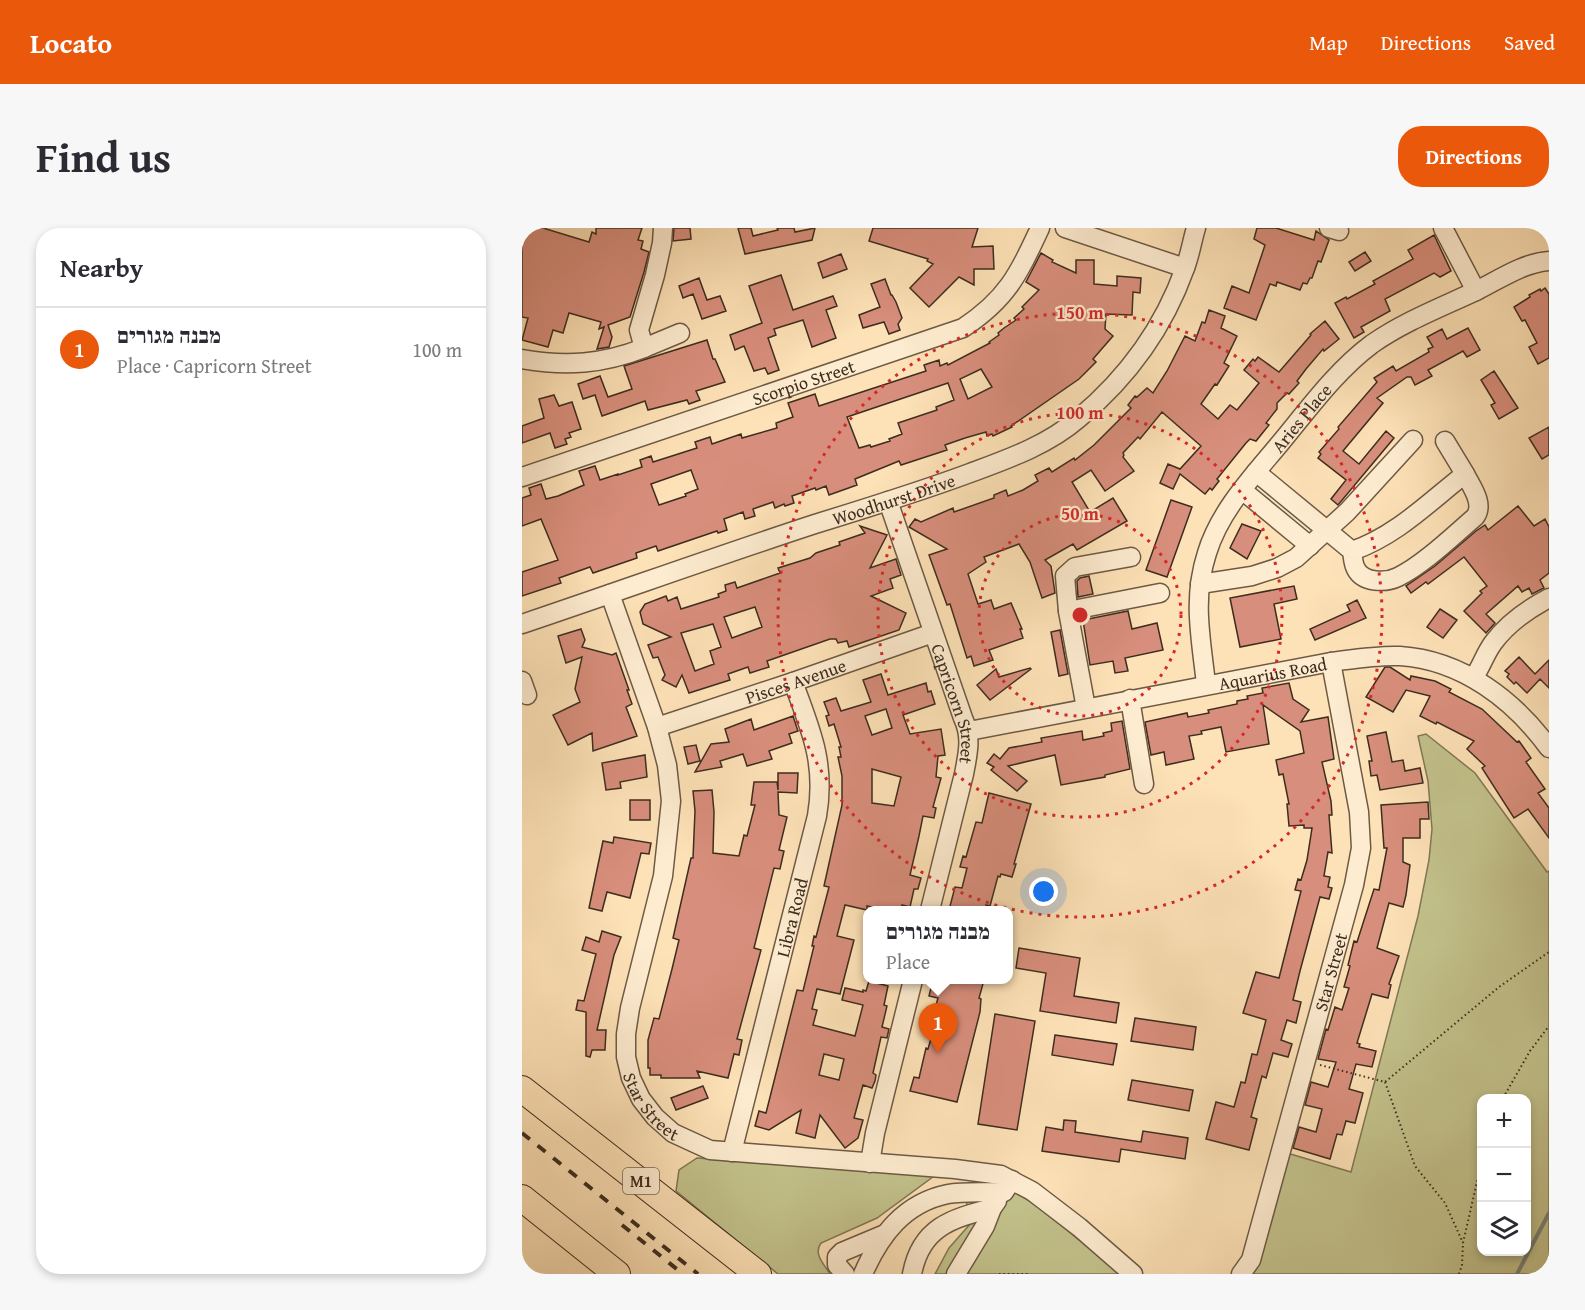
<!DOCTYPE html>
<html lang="en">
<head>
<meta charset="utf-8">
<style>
	:root { --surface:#fff; --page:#f7f7f7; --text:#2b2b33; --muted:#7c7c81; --line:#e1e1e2; --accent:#ea580c }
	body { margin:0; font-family:"Gentium Book Plus","Frank Ruhl Libre",serif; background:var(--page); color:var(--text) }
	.controls { position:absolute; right:18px; bottom:18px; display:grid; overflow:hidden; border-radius:12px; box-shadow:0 3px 9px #0003 }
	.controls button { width:54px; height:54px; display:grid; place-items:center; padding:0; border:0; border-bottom:2px solid var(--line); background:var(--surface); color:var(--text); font:30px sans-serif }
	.you { position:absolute; left:522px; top:664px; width:21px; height:21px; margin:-15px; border:4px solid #fff; border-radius:50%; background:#1a73e8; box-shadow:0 0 0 9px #1a73e833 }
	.badge { display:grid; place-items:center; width:39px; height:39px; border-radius:50%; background:var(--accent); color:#fff; font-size:20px; font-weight:700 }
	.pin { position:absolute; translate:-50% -50px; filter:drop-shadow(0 2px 3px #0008) }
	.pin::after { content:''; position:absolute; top:32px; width:21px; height:18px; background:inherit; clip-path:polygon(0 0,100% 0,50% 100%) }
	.popup { position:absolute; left:341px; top:678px; width:150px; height:78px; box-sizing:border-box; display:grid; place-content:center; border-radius:12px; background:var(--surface); filter:drop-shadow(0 2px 4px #0005); font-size:20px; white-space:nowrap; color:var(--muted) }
	.popup b { font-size:22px; color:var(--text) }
	.popup::after { content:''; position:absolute; left:50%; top:100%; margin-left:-12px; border:12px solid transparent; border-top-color:var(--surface) }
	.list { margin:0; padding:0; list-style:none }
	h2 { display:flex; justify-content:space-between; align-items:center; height:78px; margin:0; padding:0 24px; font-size:26px }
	h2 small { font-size:20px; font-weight:400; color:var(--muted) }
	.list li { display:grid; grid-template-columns:39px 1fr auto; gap:18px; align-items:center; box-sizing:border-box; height:84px; padding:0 24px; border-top:2px solid var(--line) }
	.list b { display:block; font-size:22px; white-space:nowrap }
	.list p { margin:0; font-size:20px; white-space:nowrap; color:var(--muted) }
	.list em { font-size:20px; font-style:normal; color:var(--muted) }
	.icon { flex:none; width:33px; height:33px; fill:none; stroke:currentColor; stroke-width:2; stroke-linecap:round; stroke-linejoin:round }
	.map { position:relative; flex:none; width:1027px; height:1046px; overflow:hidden; border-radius:24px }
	header { display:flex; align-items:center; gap:36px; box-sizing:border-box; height:84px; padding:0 30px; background:var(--accent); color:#fff }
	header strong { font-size:28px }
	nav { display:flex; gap:33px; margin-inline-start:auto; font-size:21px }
	.intro { display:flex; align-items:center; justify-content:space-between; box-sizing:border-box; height:144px; padding:0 36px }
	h1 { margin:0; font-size:42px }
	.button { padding:15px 27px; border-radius:24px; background:var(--accent); color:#fff; font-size:21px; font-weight:700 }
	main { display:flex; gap:36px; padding:0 36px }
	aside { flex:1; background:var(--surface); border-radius:24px; box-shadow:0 3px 9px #0003 }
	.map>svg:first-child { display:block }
	.green { fill:#c3c28c; stroke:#807856; stroke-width:1.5; fill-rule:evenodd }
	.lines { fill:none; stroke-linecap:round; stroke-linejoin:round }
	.stream { stroke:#788377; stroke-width:4 }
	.building { fill:#d88e7c; stroke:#3d2d1f; stroke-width:1.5; fill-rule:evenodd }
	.minor-casing { stroke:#6d5a45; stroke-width:21 }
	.highway-casing { stroke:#3d2d1f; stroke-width:28 }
	.path { stroke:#3d2d1f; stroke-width:2; stroke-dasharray:1.5 3; stroke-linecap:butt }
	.minor { stroke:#feecd0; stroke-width:18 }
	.highway { stroke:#fee2b7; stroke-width:26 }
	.rail { stroke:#3d2d1f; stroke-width:4; stroke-dasharray:10 10; stroke-linecap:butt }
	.ring { fill:none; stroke:#d62828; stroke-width:3; stroke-dasharray:3 6 }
	.labels { text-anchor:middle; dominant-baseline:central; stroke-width:4.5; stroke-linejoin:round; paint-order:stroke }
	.shield { fill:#feecd0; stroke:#776654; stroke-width:1.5 }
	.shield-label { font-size:16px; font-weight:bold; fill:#3d2d1f }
	.street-label { font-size:18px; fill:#3d2d1f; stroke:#feecd0 }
	.centre { fill:#d62828; stroke:#feecd0; stroke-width:3 }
	.ring-label { font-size:18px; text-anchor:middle; font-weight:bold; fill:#d62828; stroke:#feecd0; stroke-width:4.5; stroke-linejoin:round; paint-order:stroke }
</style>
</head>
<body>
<header>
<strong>Locato</strong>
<nav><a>Map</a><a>Directions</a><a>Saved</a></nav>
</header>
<div class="intro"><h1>Find us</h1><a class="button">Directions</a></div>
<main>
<aside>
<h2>Nearby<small></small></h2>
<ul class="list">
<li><span class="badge">1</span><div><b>מבנה מגורים</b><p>Place · Capricorn Street</p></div><em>100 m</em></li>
</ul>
</aside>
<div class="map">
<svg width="1027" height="1046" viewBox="0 0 1027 1046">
	<rect width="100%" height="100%" fill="#fee2b7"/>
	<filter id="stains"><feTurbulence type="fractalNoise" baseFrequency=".00333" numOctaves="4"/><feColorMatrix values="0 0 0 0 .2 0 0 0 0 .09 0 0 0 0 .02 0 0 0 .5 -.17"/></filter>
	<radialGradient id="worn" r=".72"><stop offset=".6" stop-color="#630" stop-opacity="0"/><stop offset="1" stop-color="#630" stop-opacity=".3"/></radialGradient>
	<!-- green -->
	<path class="green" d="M904 506 953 545 1025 644 1027 643V1046H730L765 925 829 944 896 688 907 632 910 601 906 553 896 508ZM960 870H1005V1024H960Z
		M175 930 412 948 355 990 299 1015C291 1026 302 1036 308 1046H256L154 963 157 942Z
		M490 962 512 976 600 1046H413L427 1020 449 995 444 972Z"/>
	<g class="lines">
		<!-- stream -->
		<path class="stream" d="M995 1046 1027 985"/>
	</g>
	<!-- building -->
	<path class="building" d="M0 0H21L67 14 70 4 74 6V0H120L116 12 121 13 119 21 127 24 122 44 108 89 86 97 90 109 87 119 75 121 82 99 77 101 79 94 47 85 41 105 31 102 26 119 0 112 6 90 0 89Z
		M152 0H168L169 11 151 13Z
		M216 0H229L231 8 256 2 255 0H272L273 4 293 0 290 12 223 26Z
		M351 0H456L450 19 471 18 472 41H452V57L437 49 407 79 388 60 411 36 405 33 406 31 347 13Z
		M735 0H754L792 12 794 3 807 12 799 34 796 33 790 50H788L785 56 781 55 778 62 755 54 754 58 748 56 734 92 702 80 710 58 727 65 743 17 732 11Z
		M912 7 929 43 918 49 912 45 863 71 868 83 839 99 842 104 832 110 813 75 824 69 825 71 853 56 851 53 891 31 886 22Z
		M843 24 849 33 833 43 827 34Z
		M519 25 531 32 530 34 554 45V32H572V56L595 58V48L619 50 618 65 611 64 610 87 584 86 583 101 591 108 571 131 574 134 557 151 489 198 490 199 471 208 470 206 465 208 464 204 443 210 423 217 425 222 379 237 377 233 333 251 335 257 307 267 304 258 294 262 293 260 270 268 272 275 263 278 262 276 253 280 251 274 231 281 233 288 223 291 221 284 202 291 205 302 196 305 195 303 136 323 134 318 114 325 115 330 71 345 68 339 37 350 39 355 0 368V344L36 332 19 291 0 298V270L9 267 7 260 19 256 24 271 36 268 62 257 57 243 73 238 78 252 96 246V247L120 239 118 232 129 228 131 234 175 220 173 214 188 209 190 216 219 206 220 210 255 200 254 195 271 189 266 175 293 166 297 178 404 143 402 137 417 132 418 138 425 135 426 137 468 115 467 114 477 107 476 105 482 100 494 92 492 90 502 81 500 79 517 62 504 54ZM459 141 470 159 446 171 438 151ZM426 155 432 172 414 179 415 182 376 195 380 206 367 211 368 213 349 219 348 217 337 220 325 189ZM169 242 176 261 163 266 164 268 137 277 129 256Z
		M319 26 325 41 301 50 296 35Z
		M259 47 271 82 311 68 315 78 304 82 314 110 290 119 281 92 252 101 254 107 246 110 257 142 246 146 243 140 232 143 222 118 213 122 208 107 240 95 227 58Z
		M177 50 185 72 198 68 204 83 180 91 171 66 161 70 157 58Z
		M363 51 369 67H370L374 74 380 90 376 96 378 102 367 106 362 94 341 100 337 87 358 79 349 56Z
		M1023 60 1027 66V130L1016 136 1007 119 1015 115 1003 92 1000 93 992 79 1008 69 1007 67 1018 61 1019 63Z
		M687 82 703 88 699 100 715 108 702 135 707 138 695 157 693 156 679 176 696 191 708 177 715 182 737 155 722 142 731 131 733 133 736 129 757 144 789 107 788 106 803 93 817 111 802 123 801 121 784 141 775 153 777 155 767 166 765 165 755 175V181L744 195 747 197 734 213 728 211 724 215 695 251 697 253 690 262 688 260 683 266 658 246 651 261 638 255 646 236 658 241 679 218 640 184 618 211 616 209 601 225 602 227 601 229 612 243 583 263 569 242 550 254 568 284 591 270 605 293 555 322 551 316 523 332 529 338 533 365 520 370 508 334 497 316 462 329 464 334 446 346 456 376 469 372 472 381 489 375 500 401H498L501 410 467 422 471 432 452 438 449 428 445 430 428 376 425 377 407 327 425 321 387 299 393 291 399 294 431 280 432 284 472 270V267L484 262 486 268 501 262 516 253 513 247 527 240 530 244 552 230 553 232 572 217 609 180 606 177 613 168 615 169 625 160 631 165 645 143 663 108 673 113 680 94 683 95Z
		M946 100 958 122 945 129 941 123 906 142 910 148 893 157 889 149H885L855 170 861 175 821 223 837 236 864 203 872 210 816 277 809 271 824 252 796 230 799 226 797 224 817 201 816 199 855 154 852 150 871 138 874 143 907 124 906 121 911 119 905 109 920 101 925 111Z
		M185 112 191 131H193L203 154 174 163 178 172 167 176 165 172 126 182 123 173 80 188 73 167 61 171 56 156 78 148 86 169 110 161 102 138Z
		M972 143 996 180 977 191 969 177 973 175 959 152Z
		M32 167 37 178 50 174 59 201 47 205 49 209 43 211 45 216 33 220 28 205 0 215V198L22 190 17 171Z
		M1027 199V227L1020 231 1007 210Z
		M649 272 670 279 645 349 624 342Z
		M996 278 1012 298 1023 291 1027 299V345L1018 352 1022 360 1010 366 1007 360 1000 364 996 358 964 386 973 395 964 405 942 383 960 365 958 363 965 358 942 329 906 356 904 354 889 365 884 358 913 338 954 303 963 297 966 302Z
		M720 296 739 303 725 331 708 320Z
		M338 298 365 307 348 340 374 331 379 347 368 351 371 360 349 368 384 385 377 402 327 419 325 413 316 415 314 411H308L245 433 247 439 228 445 226 439 206 446 208 452 167 465 160 447 154 459 140 452 143 447 136 429 131 430 126 417 149 409 121 396 118 384 123 376 144 368 146 373 155 369 159 381 197 369 196 366 204 363 203 357 213 354 215 360 258 345 256 340 288 330 294 325 318 317 317 314 343 305ZM233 379 240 399 210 410 202 389ZM191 396 199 419 188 423 192 436 173 443 159 405Z
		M567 348 571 366 556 369 555 353 558 350Z
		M772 358 775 371 752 376 759 411 718 419 708 370Z
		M835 372 844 390 793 412 788 401 828 383 825 377Z
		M918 381 935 392 921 410 905 399Z
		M606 383 610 401 635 395 641 422 603 430 606 443 593 445 591 433 568 437 561 392Z
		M59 401 63 412 60 419 90 427 94 425 107 462H105L110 476 104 479 115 508 71 523 70 505 46 517 31 487 58 474 53 461 60 429 44 435 36 408Z
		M538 402 546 446 537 448 529 404Z
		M997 429 1013 446 1027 432V460L1018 451 1005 465 994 454 992 456 985 449 987 446 983 443Z
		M863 439H868L888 452 889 448 913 453 929 461 927 464 960 481 995 514 997 513 1009 530 1004 534 1023 561 1016 565 1027 580V610L1006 581 992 590 960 540 963 538 945 521 952 513 915 494 914 496 898 488 908 468 884 462 871 484 844 469Z
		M508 440 509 441 468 472 455 457 474 441 477 449Z
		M359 446 366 467 404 455 406 464 409 463 413 476 381 487 388 506 419 501 423 527 416 528 414 549 419 550 411 579 414 580 412 590 401 588 397 608 388 647 399 650 396 661H392L388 679 380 677 379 682H363L345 678V682L323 677 315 708 332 712 318 766 295 761 290 781 295 782 291 797 333 808 341 777 320 772 323 760 341 764V762L344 763 347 753 366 758 362 777 365 778 360 799 367 801 365 810 359 809 351 845 354 847 353 853 350 860 341 857 332 890 341 892 336 910 323 920 298 887 293 910 274 905 279 882 247 902 233 898 237 883 244 885 275 762 281 763 292 718H290L292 708 294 709 307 659 302 658 320 577V548L316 529H319L317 519H319L312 496 307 498 304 488 307 487 302 474 314 470 319 483 349 474 341 452ZM364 481 370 500 350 507 343 488ZM350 541 379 549 372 578 350 575ZM302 826 322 831 317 852 297 847Z
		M767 455 771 471 787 482 779 494 806 489 812 531 800 534 809 573 810 587H807L810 625 806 624 802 648 808 649 806 659 810 660 807 671 798 669 778 743 771 772 779 774 774 795 765 792 759 812 770 816 766 829 751 825 744 850 740 848 729 889 735 891 727 922 684 911 694 874 712 879 719 854 723 855 730 826 735 827 744 792 721 785 734 744 757 750 779 663 773 662 776 651 779 652 785 632 790 600H782V597L767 598 765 576H767L761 546 757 547 754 532 782 525 778 503 741 477 747 516 704 524 699 499 679 503 680 506 667 508 672 531 644 537 642 524 629 527 623 494 665 485 666 489 687 485 686 482 715 476V473L726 471 725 468 741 465 740 460Z
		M271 488 276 503 267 506 270 515 247 523 250 531 225 538 221 526 198 533 200 539 173 544 189 516 207 514 203 501 229 491 232 502Z
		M600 493 608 541 583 547V549L539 557 533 527 486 538 505 553 495 563 469 542 472 539 465 535 472 526 478 531 487 520 520 514 519 510 560 503 561 512 582 508 581 505 590 503 589 495Z
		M864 504 870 534 881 532 883 543 898 540 901 555 858 562 855 547 849 548 847 533H850L845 508Z
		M174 517 178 533 166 536 162 519Z
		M123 527 125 549 98 554 99 560 84 562 80 535Z
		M256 545H276L275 565 256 564 257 587 265 589 257 622 262 623 258 641 252 640 232 720 239 722 215 811 220 812 217 827 212 826 206 850 175 843 178 850H139V847H128V840H126V812L132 790 137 791 150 741 157 712 151 710 169 630H171L173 583 171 563 190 562 192 584 191 625 217 628 222 607 225 608 233 577H229L232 554H255L256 562Z
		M467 565 509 576 492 636H494L490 649 479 646 478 649 476 648 468 678 464 677V682H427L433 659 440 660 445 640 438 639 441 628 444 629 454 594 460 595Z
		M108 572H128V592H108Z
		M906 574 907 591H898V610H881V634L888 637 884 667 881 679 867 675 855 720 877 728 867 756 869 757 866 770 850 766 835 815 838 816 837 819 854 823 850 839 834 836 827 861 841 865 833 895 824 893 820 907 815 906 808 931 771 920 777 899 794 904 800 881 783 877 789 854 806 859 814 834 796 831 804 801 806 802 813 779 820 782 827 760 822 759 828 738 826 737 832 713 835 714 852 661 857 662 865 620H862L859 577Z
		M92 609 129 615 127 626 119 625 108 670 85 664 80 683 67 680 81 613 91 615Z
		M80 703 99 709 92 727 75 802H84L83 822H70L68 829 64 828V784L54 782 56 772 62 773 74 726 60 722 64 709 77 714Z
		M497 720 558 730 552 768 597 775 594 795 518 783 524 745 494 740Z
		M411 752H462L457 770 459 771 458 784 435 874 388 863 392 849 397 850 404 820 406 821 412 800 408 799 416 770 407 768Z
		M473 786 513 793 495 902 456 896Z
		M613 790 674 799 671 822 609 813Z
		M533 807 595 816 591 837 530 827Z
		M610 852 671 862 667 883 606 872Z
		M181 858 186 870 154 882 149 870Z
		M542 892 554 893 553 904 619 914 621 903 666 910 663 931 599 921 597 934 520 923 524 899 541 902Z"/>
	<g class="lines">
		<defs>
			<g id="minor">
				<path d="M543 0 663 40"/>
				<path d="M807 0 817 3"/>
				<path d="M921 0 954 63"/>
				<path d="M122 120 158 105"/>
				<path d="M0 131C44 139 81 136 122 120L117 102 133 47 140 15 141 0"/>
				<path d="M923 213 943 246"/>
				<path d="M734 244 830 323C831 329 831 336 834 341 841 355 864 355 876 349 901 337 932 307 953 289 963 276 949 258 943 246 907 274 874 308 830 323"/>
				<path id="s1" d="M0 249 441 100C485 71 496 47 518 0"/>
				<path d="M720 262 788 318"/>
				<path id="s2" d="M366 273 441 490C450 509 446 525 442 546L408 682"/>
				<path d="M678 356 730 348 755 340 774 330 825 284 891 212"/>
				<path id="s3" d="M88 366 135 499 145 537 149 573 141 648 108 780 104 806V829L109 850 119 871 133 889 151 905 188 922 433 941 479 947 510 963 557 999 611 1046"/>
				<path d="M546 383 638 365"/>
				<path id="s4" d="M0 396C98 363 195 328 293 296 345 280 397 264 448 245 486 231 526 217 557 190 605 150 642 99 663 40 668 27 670 13 674 0"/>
				<path d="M952 449C959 439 963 426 971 415 985 396 1006 381 1027 370"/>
				<path d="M0 453 5 467"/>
				<path id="s5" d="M684 456C679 410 670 371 685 325 698 282 732 247 760 213 788 179 815 142 850 116 883 93 920 79 956 62 978 51 1001 35 1027 33"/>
				<path d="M608 471 622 556"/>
				<path d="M564 480 546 383 543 348 553 339 609 329"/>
				<path id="s6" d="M135 499 271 454 411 405"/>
				<path id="s7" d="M447 503 809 434C832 431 855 427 878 428 940 432 992 472 1027 520"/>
				<path id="s8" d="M210 924 295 588C304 536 289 502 271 454"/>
				<path d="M348 935 353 905 391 752"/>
				<path d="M323 1046 315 1037V1029L320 1024 363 1006"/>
				<path d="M341 1046C358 1007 382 975 426 966 443 963 464 965 482 964L490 952"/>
				<path d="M390 1046C399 999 429 991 470 980"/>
				<path d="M434 1046 463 998 470 980 475 973"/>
				<path id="s9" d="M719 1046 729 1032 832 657 839 620 837 584 809 434"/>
			</g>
			<path id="highway" d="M0 861 236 1046
				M0 970 95 1046"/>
		</defs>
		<!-- minor casing -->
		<use href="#minor" class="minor-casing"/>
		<!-- highway casing -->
		<use href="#highway" class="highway-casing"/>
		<!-- path -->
		<path class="path" d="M798 837 863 854 977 759 1027 724
			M863 854 893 938 923 975 941 1015
			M981 870 1008 823 1027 798
			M477 1046H508
			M937 1046 940 1037 941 1015 960 932"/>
		<!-- minor -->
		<use href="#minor" class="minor"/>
		<!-- highway -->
		<use href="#highway" class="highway"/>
		<!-- rail -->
		<path class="rail" d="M0 905 176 1046
			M100 997 161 1046"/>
	</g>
	<!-- distance rings -->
	<g class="ring">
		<circle cx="558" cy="387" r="101"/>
		<circle cx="558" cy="387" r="202"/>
		<circle cx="558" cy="387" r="302"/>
	</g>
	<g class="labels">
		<!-- shield labels -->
		<rect class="shield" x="101" y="940" width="36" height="26" rx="4.5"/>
		<g class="shield-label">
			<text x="119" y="953">M1</text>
		</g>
		<!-- street labels -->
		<g class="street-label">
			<text stroke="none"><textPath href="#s1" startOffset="297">Scorpio Street</textPath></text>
			<text stroke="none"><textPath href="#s5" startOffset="298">Aries Place</textPath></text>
			<text stroke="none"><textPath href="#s4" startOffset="392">Woodhurst Drive</textPath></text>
			<text stroke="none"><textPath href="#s7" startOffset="309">Aquarius Road</textPath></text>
			<text stroke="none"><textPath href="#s6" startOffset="146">Pisces Avenue</textPath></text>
			<text stroke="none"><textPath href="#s2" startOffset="214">Capricorn Street</textPath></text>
			<text stroke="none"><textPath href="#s8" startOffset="242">Libra Road</textPath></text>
			<text stroke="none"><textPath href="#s9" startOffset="316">Star Street</textPath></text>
			<text stroke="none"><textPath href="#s3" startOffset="534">Star Street</textPath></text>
		</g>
	</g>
	<circle cx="558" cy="387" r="9" class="centre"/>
	<g class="ring-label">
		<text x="558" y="91">150 m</text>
		<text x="558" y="191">100 m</text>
		<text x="558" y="292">50 m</text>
	</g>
	<rect width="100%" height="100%" filter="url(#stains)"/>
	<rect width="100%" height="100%" fill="url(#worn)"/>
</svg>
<div class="controls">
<button>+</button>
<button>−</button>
<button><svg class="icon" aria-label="layers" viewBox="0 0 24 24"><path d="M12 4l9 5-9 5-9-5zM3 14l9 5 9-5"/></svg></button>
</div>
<div class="you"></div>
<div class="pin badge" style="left:416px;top:825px">1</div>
<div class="popup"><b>מבנה מגורים</b>Place</div>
</div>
</main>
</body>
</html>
